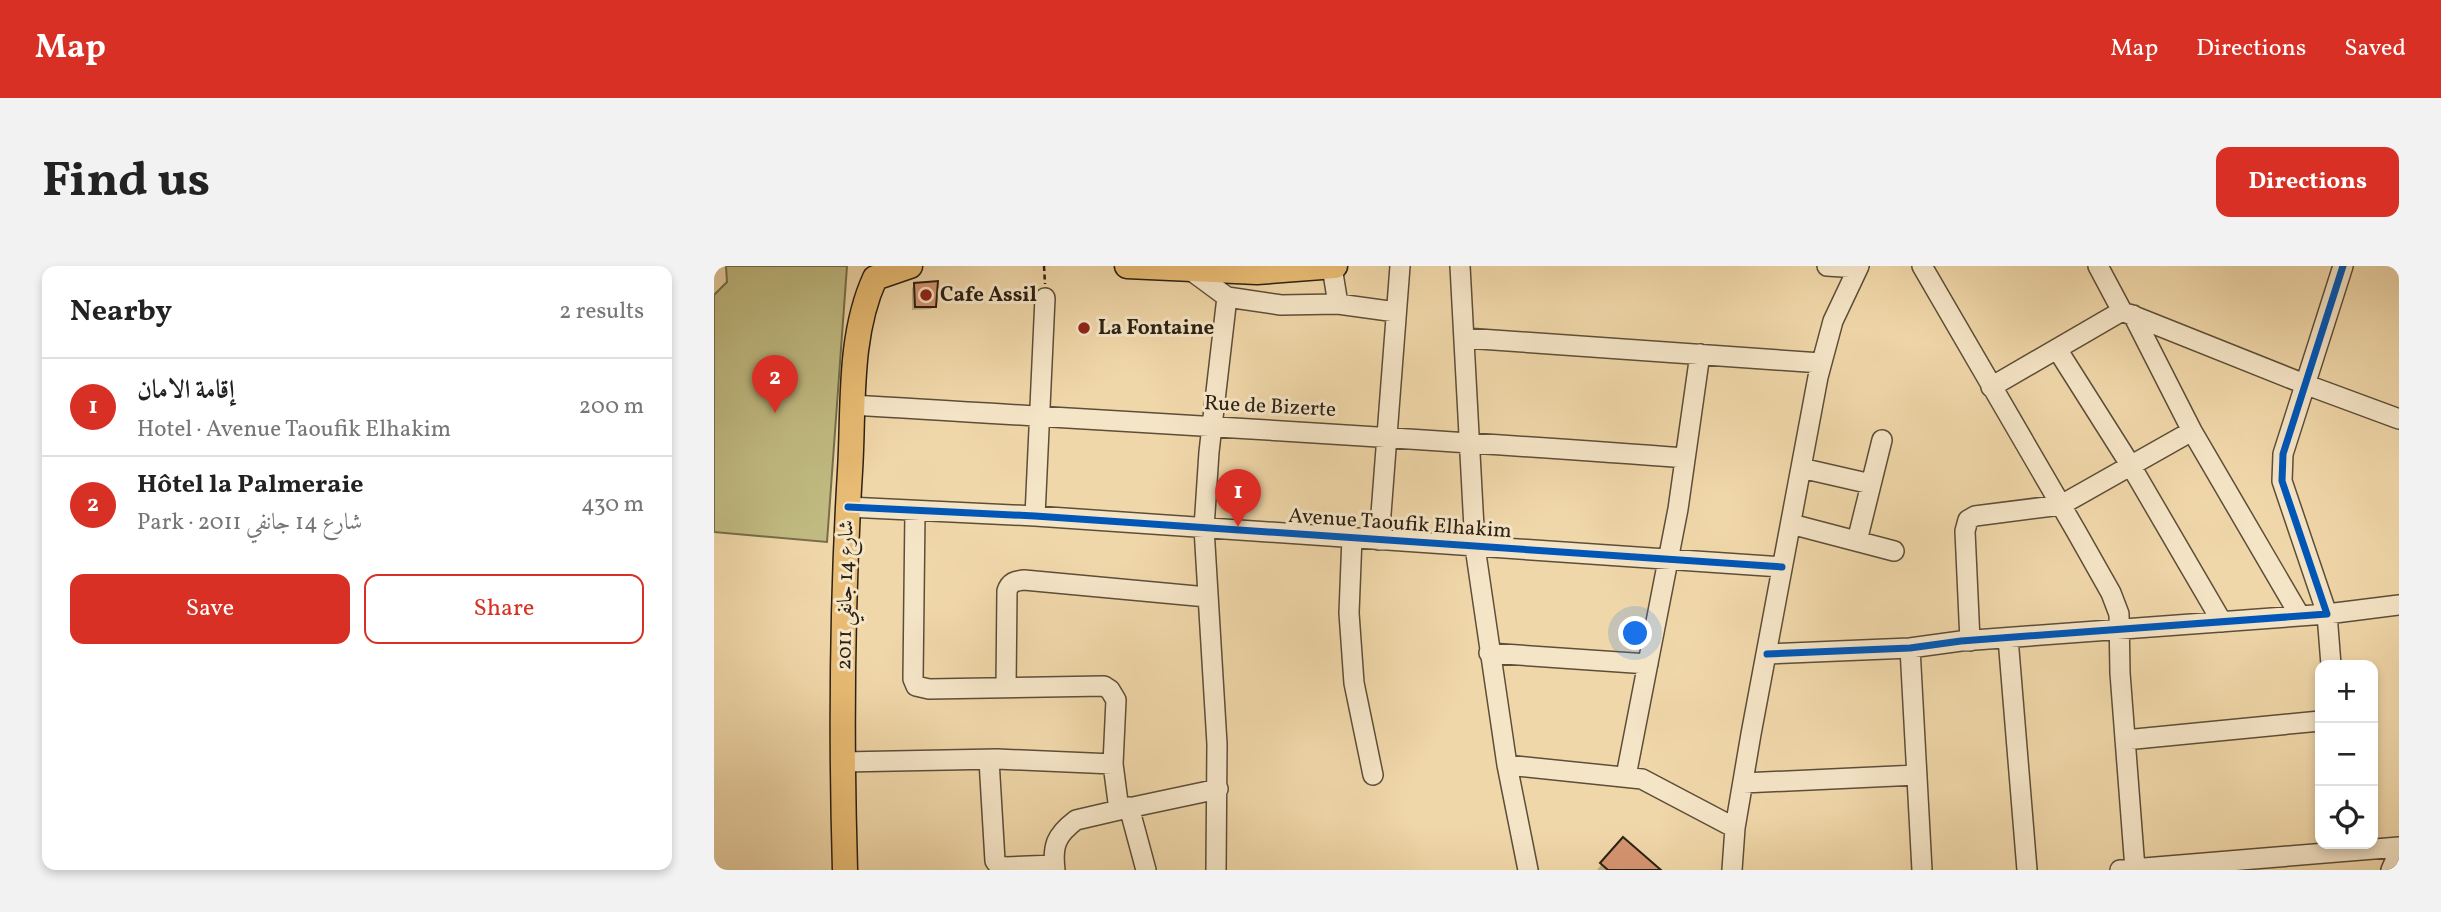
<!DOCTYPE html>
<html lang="en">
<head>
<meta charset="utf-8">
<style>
	:root { --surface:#fff; --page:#f2f2f2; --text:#222; --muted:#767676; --line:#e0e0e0; --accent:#d93025 }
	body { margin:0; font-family:Vollkorn,Amiri,serif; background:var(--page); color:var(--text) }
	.controls { position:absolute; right:21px; bottom:21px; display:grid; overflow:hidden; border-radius:14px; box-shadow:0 4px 10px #0003 }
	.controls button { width:63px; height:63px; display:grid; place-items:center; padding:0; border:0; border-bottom:2px solid var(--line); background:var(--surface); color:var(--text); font:35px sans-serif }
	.you { position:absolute; left:922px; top:368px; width:24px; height:24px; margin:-18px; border:5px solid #fff; border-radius:50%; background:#1a73e8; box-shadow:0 0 0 10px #1a73e833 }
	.badge { display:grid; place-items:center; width:46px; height:46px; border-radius:50%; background:var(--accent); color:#fff; font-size:23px; font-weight:700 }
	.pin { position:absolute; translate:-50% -58px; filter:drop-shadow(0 2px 4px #0008) }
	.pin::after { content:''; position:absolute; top:37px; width:24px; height:21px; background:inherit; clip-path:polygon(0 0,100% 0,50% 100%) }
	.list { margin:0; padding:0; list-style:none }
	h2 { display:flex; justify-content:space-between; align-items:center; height:91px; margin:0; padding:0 28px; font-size:30px }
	h2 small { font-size:23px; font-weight:400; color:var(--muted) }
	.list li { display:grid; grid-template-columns:46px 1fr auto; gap:21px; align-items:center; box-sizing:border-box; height:98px; padding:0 28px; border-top:2px solid var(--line) }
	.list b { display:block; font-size:26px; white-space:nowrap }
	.list p { margin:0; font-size:23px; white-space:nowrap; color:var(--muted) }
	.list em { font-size:23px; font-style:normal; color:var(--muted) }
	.actions { display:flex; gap:14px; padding:21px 28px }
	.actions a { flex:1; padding:16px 0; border:2px solid var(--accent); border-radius:14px; text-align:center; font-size:24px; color:var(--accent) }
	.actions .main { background:var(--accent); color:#fff }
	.icon { flex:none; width:38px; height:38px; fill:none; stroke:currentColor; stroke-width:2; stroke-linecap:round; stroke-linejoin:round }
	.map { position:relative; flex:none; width:1685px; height:604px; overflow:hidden; border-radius:14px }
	header { display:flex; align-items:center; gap:42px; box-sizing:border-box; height:98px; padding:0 35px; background:var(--accent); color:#fff }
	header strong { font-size:33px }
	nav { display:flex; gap:38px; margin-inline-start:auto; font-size:24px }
	.intro { display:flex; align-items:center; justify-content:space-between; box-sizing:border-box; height:168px; padding:0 42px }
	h1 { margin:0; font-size:49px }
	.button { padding:18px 32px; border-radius:14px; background:var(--accent); color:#fff; font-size:24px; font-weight:700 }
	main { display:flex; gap:42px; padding:0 42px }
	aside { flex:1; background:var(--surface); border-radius:14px; box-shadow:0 4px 10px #0003 }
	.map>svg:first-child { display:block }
	.green { fill:#c1bc83; stroke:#766e4b; stroke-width:2 }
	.shadow { fill:#0003 }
	.building { fill:#d69571; stroke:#2c2113; stroke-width:2 }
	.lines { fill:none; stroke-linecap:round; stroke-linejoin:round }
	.minor-casing { stroke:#5d4e38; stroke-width:22 }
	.major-casing { stroke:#2c2113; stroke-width:27 }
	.path { stroke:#2c2113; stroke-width:2.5; stroke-dasharray:5 3.5; stroke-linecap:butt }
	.minor { stroke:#f5e5c7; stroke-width:19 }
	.major { stroke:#e8bc74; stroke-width:24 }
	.cycleway-casing { stroke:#f5e5c7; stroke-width:11 }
	.cycleway { stroke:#0057b8; stroke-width:7 }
	.poi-dot { fill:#8f2418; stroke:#f5e5c7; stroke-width:2.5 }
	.labels { text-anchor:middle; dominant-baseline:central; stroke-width:6; stroke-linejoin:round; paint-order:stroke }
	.poi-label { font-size:21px; font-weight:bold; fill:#2c2113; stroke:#f5e5c7; text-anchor:start }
	.street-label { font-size:21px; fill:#2c2113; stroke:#f5e5c7 }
</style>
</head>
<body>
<header>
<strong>Map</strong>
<nav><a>Map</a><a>Directions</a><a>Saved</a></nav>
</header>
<div class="intro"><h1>Find us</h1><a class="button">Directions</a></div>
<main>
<aside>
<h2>Nearby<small>2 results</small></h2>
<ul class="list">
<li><span class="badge">1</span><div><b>إقامة الامان</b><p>Hotel · Avenue Taoufik Elhakim</p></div><em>200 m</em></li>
<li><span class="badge">2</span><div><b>Hôtel la Palmeraie</b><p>Park · شارع 14 جانفي 2011</p></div><em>430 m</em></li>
</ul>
<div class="actions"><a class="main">Save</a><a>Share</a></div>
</aside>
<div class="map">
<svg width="1685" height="604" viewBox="0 0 1685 604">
	<rect width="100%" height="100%" fill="#f0d7a9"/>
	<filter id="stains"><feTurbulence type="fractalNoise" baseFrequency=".00286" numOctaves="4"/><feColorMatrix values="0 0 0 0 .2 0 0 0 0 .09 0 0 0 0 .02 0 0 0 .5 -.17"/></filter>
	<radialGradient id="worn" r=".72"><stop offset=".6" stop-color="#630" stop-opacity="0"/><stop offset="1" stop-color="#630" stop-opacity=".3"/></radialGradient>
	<!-- green -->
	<path class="green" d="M12 0H133L113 276 0 266V29L13 16Z"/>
	<!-- shadow -->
	<path class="shadow" d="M201 18 220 40 217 43 198 44V22Z
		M903 579 944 604H883Z"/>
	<!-- building -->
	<path class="building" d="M224 15 222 41H201L200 17Z
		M909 571 947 604H894L886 597Z"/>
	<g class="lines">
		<defs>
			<path id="minor" d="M746 0 761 281 793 499 814 604
				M1113 0 1144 2
				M1208 0 1362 265 1397 327 1405 348 1406 407 1421 603
				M618 1 624 38 682 46
				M475 3 513 31 567 39 624 38
				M1415 48 1593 119 1685 153
				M1419 49 1478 165 1586 350
				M751 72 1107 97
				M1343 83 1417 200 1508 356
				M1277 121 1408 45 1384 0
				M139 139C416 156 694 171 971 192
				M1087 202 1157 218
				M134 241 321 250 1068 301
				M321 250 331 32
				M1077 258 1180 285
				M638 271 635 347 640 417 659 509
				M665 274 686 0
				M1143 275 1168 174
				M1294 372 1313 604
				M1256 375 1251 265 1254 254 1261 250 1347 239 1478 165
				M1196 382 1208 604
				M775 387 934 398
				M1053 388 1196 382 1247 375 1613 348 1568 215 1569 188 1629 0
				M1617 399 1613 348 1685 339
				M292 421 293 325C296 316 301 315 310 314L493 331
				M1411 474 1606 455
				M275 494 281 595 285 600 292 601 340 599
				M129 496 283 493 399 498 402 434 396 424 390 420 215 423 202 420 199 413 201 245
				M399 498 405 544 504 523
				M793 499 928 513 1021 562
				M912 510 964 243 986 88
				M1029 517 1203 509
				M415 541 432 604
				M341 604C338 580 342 569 362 554L405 544
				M502 604 503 478 490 262 495 186 513 31
				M1018 604 1021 562 1037 468 1104 111 1119 55 1145 0
				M1406 604 1685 581
				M1677 604 1685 586"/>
			<path id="major" d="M413 0 543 6 621 0
				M131 604C127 471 128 338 136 205 140 142 134 71 161 12L196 0"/>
		</defs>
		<!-- minor casing -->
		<use href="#minor" class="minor-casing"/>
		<!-- major casing -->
		<use href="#major" class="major-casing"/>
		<!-- path -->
		<path class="path" d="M330 0 331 18"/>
		<!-- minor -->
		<use href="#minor" class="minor"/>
		<!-- major -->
		<use href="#major" class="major"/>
		<defs>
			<path id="cycleway" d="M134 241 321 250 1068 301
				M1053 388 1196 382 1247 375 1613 348 1568 215 1569 188 1629 0"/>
		</defs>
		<!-- cycleway casing -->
		<use href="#cycleway" class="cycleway-casing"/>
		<!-- cycleway -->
		<use href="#cycleway" class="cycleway"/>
	</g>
	<!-- markers -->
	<g class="poi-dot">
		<circle cx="212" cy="29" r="7"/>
		<circle cx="370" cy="62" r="7"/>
	</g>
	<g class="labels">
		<!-- poi labels -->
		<g class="poi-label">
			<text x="226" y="29">Cafe Assil</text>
			<text x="384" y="62">La Fontaine</text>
		</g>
		<!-- street labels -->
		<g class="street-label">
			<text transform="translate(556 141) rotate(3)">Rue de Bizerte</text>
			<text transform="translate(686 258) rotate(4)">Avenue Taoufik Elhakim</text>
			<text transform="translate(132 329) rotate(-89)">شارع 14 جانفي 2011</text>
		</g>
	</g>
	<rect width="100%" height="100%" filter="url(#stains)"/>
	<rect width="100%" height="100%" fill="url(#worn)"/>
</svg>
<div class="controls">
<button>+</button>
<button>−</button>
<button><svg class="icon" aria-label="locate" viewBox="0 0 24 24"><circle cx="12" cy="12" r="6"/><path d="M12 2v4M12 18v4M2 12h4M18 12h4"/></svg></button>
</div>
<div class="you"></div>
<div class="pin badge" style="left:524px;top:261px">1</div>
<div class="pin badge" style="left:61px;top:147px">2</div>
</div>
</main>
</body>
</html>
